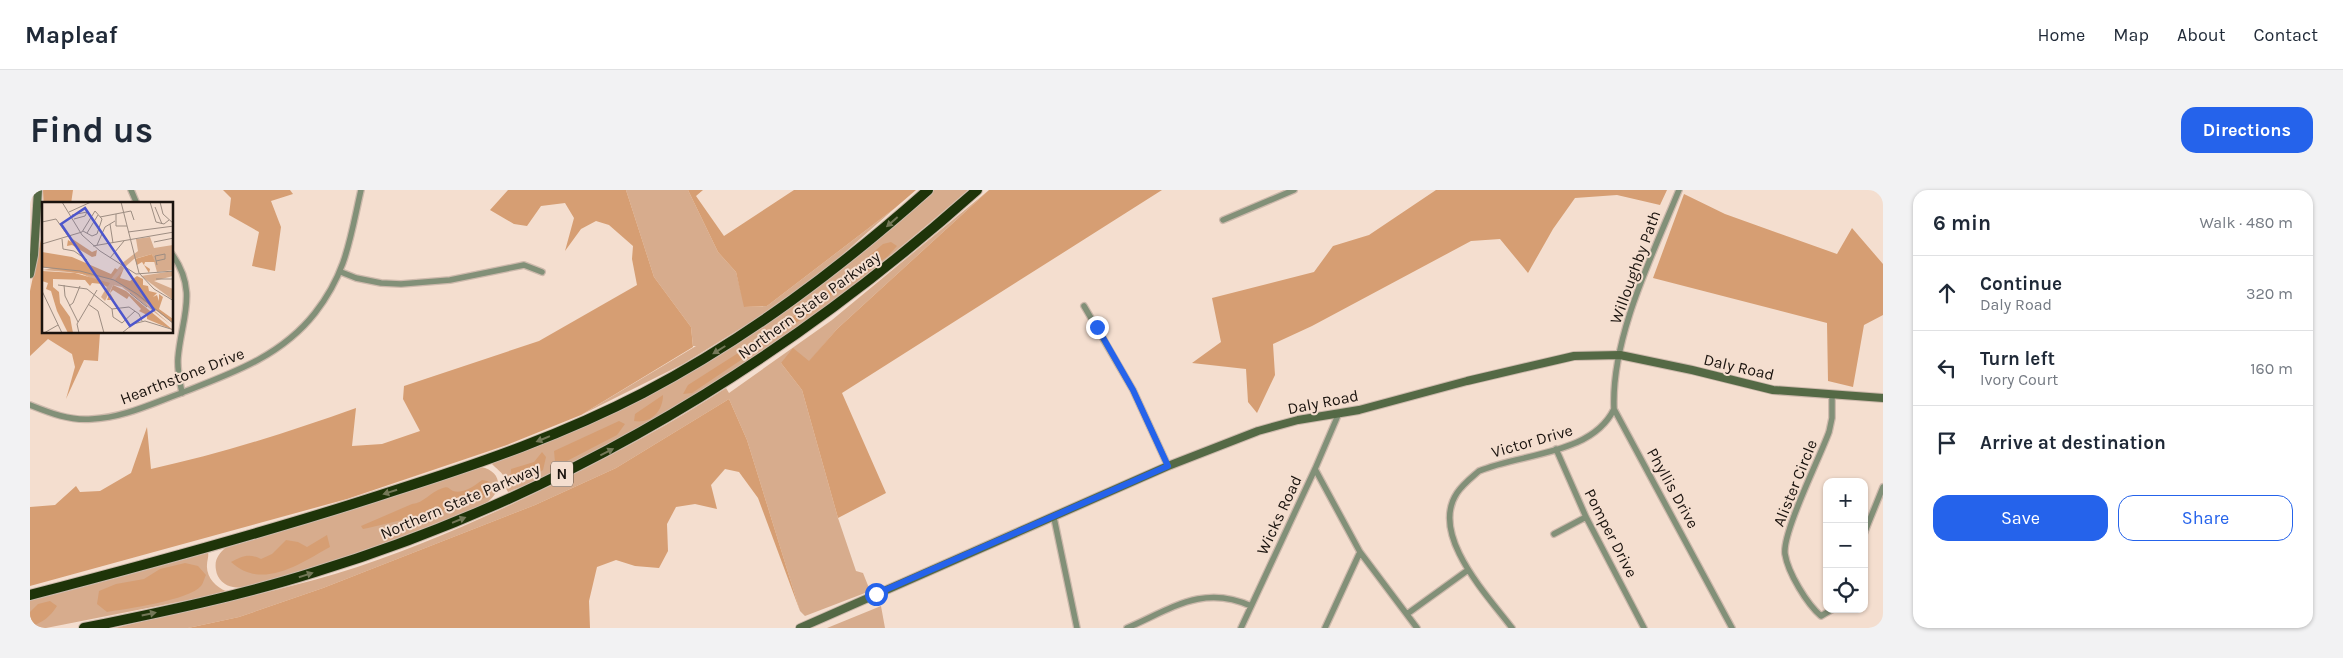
<!DOCTYPE html>
<html lang="en">
<head>
<meta charset="utf-8">
<style>
	:root { --surface:#fff; --page:#f2f2f3; --text:#1f2937; --muted:#747a83; --line:#e0e1e3; --accent:#2563eb }
	body { margin:0; font-family:Karla,sans-serif; background:var(--page); color:var(--text) }
	.controls { position:absolute; right:15px; bottom:15px; display:grid; overflow:hidden; border-radius:10px; box-shadow:0 1px 4px #0004 }
	.controls button { width:45px; height:45px; display:grid; place-items:center; padding:0; border:0; border-bottom:1px solid var(--line); background:var(--surface); color:var(--text); font:25px sans-serif }
	.stop { position:absolute; width:15px; height:15px; margin:-11px; border:4px solid #2563eb; border-radius:50%; background:#fff }
	.stop.end { background:#2563eb; border-color:#fff; box-shadow:0 1px 5px #0008 }
	.list { margin:0; padding:0; list-style:none }
	h2 { display:flex; justify-content:space-between; align-items:center; height:65px; margin:0; padding:0 20px; font-size:21px }
	h2 small { font-size:16px; font-weight:400; color:var(--muted) }
	.list li { display:grid; grid-template-columns:32px 1fr auto; gap:15px; align-items:center; box-sizing:border-box; height:75px; padding:0 20px; border-top:1px solid var(--line) }
	.list b { display:block; font-size:19px; white-space:nowrap }
	.list p { margin:0; font-size:16px; white-space:nowrap; color:var(--muted) }
	.list em { font-size:16px; font-style:normal; color:var(--muted) }
	.actions { display:flex; gap:10px; padding:15px 20px }
	.actions a { flex:1; padding:11px 0; border:1px solid var(--accent); border-radius:15px; text-align:center; font-size:18px; color:var(--accent) }
	.actions .main { background:var(--accent); color:#fff }
	.icon { flex:none; width:28px; height:28px; fill:none; stroke:currentColor; stroke-width:2; stroke-linecap:round; stroke-linejoin:round }
	.map { position:relative; flex:none; width:1853px; height:438px; overflow:hidden; border-radius:15px }
	header { display:flex; align-items:center; gap:30px; box-sizing:border-box; height:70px; padding:0 25px; background:var(--surface); border-bottom:1px solid var(--line) }
	header strong { font-size:24px }
	nav { display:flex; gap:28px; margin-inline-start:auto; font-size:18px }
	.intro { display:flex; align-items:center; justify-content:space-between; box-sizing:border-box; height:120px; padding:0 30px }
	h1 { margin:0; font-size:35px }
	.button { padding:12px 22px; border-radius:15px; background:var(--accent); color:#fff; font-size:18px; font-weight:700 }
	main { display:flex; gap:30px; padding:0 30px }
	aside { flex:1; background:var(--surface); border-radius:15px; box-shadow:0 1px 4px #0004 }
	.map>svg:first-child { display:block }
	.green { fill:#d7ac8d }
	.forest { fill:#d69e73 }
	.lines { fill:none; stroke-linecap:round; stroke-linejoin:round }
	.street-casing { stroke:#cdb9ac; stroke-width:8 }
	.secondary-casing { stroke:#cdb9ac; stroke-width:10 }
	.highway-casing { stroke:#cdb9ac; stroke-width:12 }
	.street { stroke:#829078; stroke-width:5.5 }
	.secondary { stroke:#546945; stroke-width:8 }
	.highway { stroke:#1e3409; stroke-width:10 }
	.oneway { fill:#747858 }
	.route { stroke:#2563eb; stroke-width:6 }
	.labels { text-anchor:middle; dominant-baseline:central; stroke-width:4; stroke-linejoin:round; paint-order:stroke }
	.shield { fill:#f4decf; stroke:#5b5048; stroke-width:1 }
	.shield-label { font-size:15px; font-weight:bold; fill:#1a130e }
	.street-label { font-size:16px; fill:#1a130e; stroke:#f4decf }
	.inset-road { fill:none; stroke:#9d8d82; stroke-width:1 }
	.view { fill:#4d56cc; fill-opacity:0.15; stroke:#4d56cc; stroke-width:2.5 }
	.inset-edge { fill:none; stroke:#1a130e; stroke-width:2.5 }
</style>
</head>
<body>
<header>
<strong>Mapleaf</strong>
<nav><a>Home</a><a>Map</a><a>About</a><a>Contact</a></nav>
</header>
<div class="intro"><h1>Find us</h1><a class="button">Directions</a></div>
<main>
<div class="map">
<svg width="1853" height="438" viewBox="0 0 1853 438">
	<rect width="100%" height="100%" fill="#f4decf"/>
	<!-- green -->
	<path class="green" d="M596 0H658L688 62 706 82 715 117 737 116 865 18 795 80 721 132 653 174 551 225 666 156H663L661 137 624 87Z
		M902 0H938C800 120 649 234 478 302 475 297 476 295 475 289 473 282 466 279 461 273L669 177Z
		M959 0 807 139 779 172 751 173 772 200 808 328 826 381 833 383 839 398 835 403 775 426 770 421 717 250 699 209 586 278 505 315 293 398 209 427 158 438H85C158 420 233 405 305 384 384 360 459 326 532 290 588 262 644 232 696 198L699 203 802 130Z
		M451 277C475 282 472 305 453 315 387 341 323 366 255 386 240 390 219 400 203 397 195 396 187 389 186 380 184 369 189 364 196 357Z
		M178 362C179 367 177 370 177 375 176 387 186 397 196 401L194 403 16 438H0V410Z
		M851 416 855 438H797Z"/>
	<!-- forest -->
	<path class="forest" d="M13 0H43L41 14H14V23Z
		M193 0H260L263 4 241 11 251 37 245 81 222 76 229 42 199 25 201 8Z
		M478 0H596L624 87 661 137 663 157 551 225 477 255 317 309 0 396V317L25 315 46 296 50 302 70 301 101 283 117 237 121 279C190 264 259 242 326 218L322 256 352 254 390 241 373 209 374 196 509 151 607 95 602 69 603 56 579 35 566 31 551 39 535 61 544 28 535 13 511 16 497 36 484 34 460 20Z
		M658 0H673L666 6 694 46 764 0H886L865 18 737 116 714 117 706 82 688 62Z
		M959 0H1132L812 203 856 303 808 328 772 200 751 173 763 158 779 171 807 139Z
		M1406 0H1637L1630 15 1587 5 1545 8 1523 39 1498 83 1470 49 1441 51 1282 136 1243 154 1245 185 1227 223 1218 212 1216 179 1162 173 1191 152 1182 108 1284 82 1303 56 1339 45Z
		M1654 4 1695 24 1807 64 1822 38 1853 74V125L1834 135 1823 197 1798 191 1797 133 1623 88Z
		M14 35V142L70 143 68 171 54 170 36 209 45 177 42 164 18 149 0 166V101Z
		M861 52 867 56 858 66 827 88 825 84 826 77 853 54Z
		M809 92 813 94 785 120 662 203 653 204 658 195 749 137Z
		M633 205C633 222 620 234 604 231L605 224Z
		M699 209 717 250 770 421 728 308 709 282 695 279 681 295 687 319 665 314 646 317 637 334 638 361 629 378 605 376 586 370 567 377 559 411 560 438H158L209 427 293 398 505 315 586 278Z
		M589 231 595 234 587 245 535 272H525L524 261Z
		M512 262 516 267 513 280 484 296 480 293 481 279 504 272Z
		M452 290 458 291 462 298 456 307 444 313 338 338 333 339 331 336 382 314C394 313 400 302 413 298 418 296 419 299 423 301 434 304 444 296 452 290Z
		M297 345 300 357C271 373 232 401 201 372 212 366 219 363 231 369L242 364 256 350 268 352 277 357Z
		M155 373 168 376 176 385C174 389 173 394 171 396 160 410 95 419 77 422L67 414 69 401 86 394 114 389 130 379Z
		M20 411 27 416C19 428 13 432 0 437V422L8 414Z"/>
	<g class="lines">
		<defs>
			<path id="street" d="M101 0 107 14
				M1649 0C1622 66 1581 148 1584 219L1702 438
				M1193 30 1264 0
				M142 64C169 102 151 129 148 168 147 180 150 192 152 203
				M311 82 326 88 351 93 371 94 420 90 494 75 512 82
				M1054 116 1103 200 1138 276
				M1802 205V228L1799 242C1790 267 1752 343 1755 364 1758 383 1777 414 1791 426L1803 419
				M0 215C20 223 40 231 62 229 91 228 119 215 146 205 197 185 250 168 285 123 317 82 320 48 331 0
				M1526 259 1556 327 1614 438
				M1285 279 1330 362 1387 438
				M1024 328 1047 438
				M1524 344 1556 327
				M1834 344 1853 297
				M1377 424 1438 380
				M1097 438C1141 419 1173 394 1221 416
				M1211 438 1285 279 1309 223
				M1295 438 1330 362
				M1482 438C1458 406 1399 345 1427 303 1433 294 1441 288 1449 281 1492 263 1562 265 1584 219"/>
			<path id="secondary" d="M0 84 4 65 8 0
				M770 438 1138 276 1228 241 1268 230 1329 220 1437 191 1544 166 1590 165 1662 180 1743 200 1853 208"/>
			<path id="highway" d="M0 405C123 373 245 340 366 300 451 273 534 244 613 203 718 148 810 78 898 0
				M54 438C132 422 209 406 285 382 533 306 754 172 947 0"/>
		</defs>
		<!-- street casing -->
		<use href="#street" class="street-casing"/>
		<!-- secondary casing -->
		<use href="#secondary" class="secondary-casing"/>
		<!-- highway casing -->
		<use href="#highway" class="highway-casing"/>
		<!-- street -->
		<use href="#street" class="street"/>
		<!-- secondary -->
		<use href="#secondary" class="secondary"/>
		<!-- highway -->
		<use href="#highway" class="highway"/>
	</g>
	<!-- one-way arrows -->
	<defs><path id="oneway-solid" d="M-6-.8H1V-3.2L6.5 0L1 3.2V.8H-6Z" transform="scale(1.25)"/></defs>
	<g class="oneway">
		<use href="#oneway-solid" transform="translate(862 32) rotate(139)"/>
		<use href="#oneway-solid" transform="translate(689 160) rotate(148)"/>
		<use href="#oneway-solid" transform="translate(513 249) rotate(158)"/>
		<use href="#oneway-solid" transform="translate(577 262) rotate(-27)"/>
		<use href="#oneway-solid" transform="translate(360 302) rotate(162)"/>
		<use href="#oneway-solid" transform="translate(429 330) rotate(-22)"/>
		<use href="#oneway-solid" transform="translate(276 385) rotate(-17)"/>
		<use href="#oneway-solid" transform="translate(119 424) rotate(-12)"/>
	</g>
	<g class="lines">
		<!-- route -->
		<path class="route" d="M846 404 1138 276 1103 200 1067 137"/>
	</g>
	<g class="labels">
		<!-- shield labels -->
		<rect class="shield" x="521" y="271.5" width="22" height="25" rx="4"/>
		<g class="shield-label">
			<text x="532" y="284">N</text>
		</g>
		<!-- street labels -->
		<g class="street-label">
			<text transform="translate(1605 77) rotate(-70)">Willoughby Path</text>
			<text transform="translate(779 115) rotate(-36)">Northern State Parkway</text>
			<text transform="translate(1709 177) rotate(13)">Daly Road</text>
			<text transform="translate(152 186) rotate(-21)">Hearthstone Drive</text>
			<text transform="translate(1293 212) rotate(-11)">Daly Road</text>
			<text transform="translate(1502 251) rotate(-16)">Victor Drive</text>
			<text transform="translate(1765 293) rotate(-68)">Alister Circle</text>
			<text transform="translate(1643 298) rotate(61)">Phyllis Drive</text>
			<text transform="translate(430 311) rotate(-23)">Northern State Parkway</text>
			<text transform="translate(1249 325) rotate(-65)">Wicks Road</text>
			<text transform="translate(1581 343) rotate(63)">Pomper Drive</text>
		</g>
	</g>
	<!-- overview -->
	<g transform="translate(12 12)">
		<rect width="131" height="131" fill="#f4decf"/>
		<path d="M108 35 112 46 131 43V68L115 70 110 52 92 57 83 65 79 62 96 49 94 37ZM79 63 82 66 75 76 129 123 80 85 71 83 63 99 59 95 66 84 38 71 0 68 13 66 68 76ZM131 69V74L112 79 131 87V98L99 74Z" fill="#d7ac8d"/>
		<path d="M26 34 50 50 55 48 54 54 50 55 30 43 25 44 26 38 29 40ZM0 50 30 55 69 72 73 66 76 68 69 77 0 65ZM110 52 113 60H103L102 63 108 67 107 71 100 60 95 63 93 57ZM82 66 78 76 88 79 95 74 101 77V83L106 84 107 89 115 91 111 95 115 93 117 99V92L121 95 117 107 131 117V121L73 78ZM0 69 33 71 68 81 59 95 65 85 60 82 50 81 48 84 43 78 11 77V85L17 90 18 101 28 115 31 131H26L15 109 9 89 4 87 6 81 0 79ZM71 83 84 89 131 128 105 117V113L97 109 99 107 87 94 85 97 71 88 68 91 72 98H65Z" fill="#d69e73"/>
		<path class="inset-road" d="M20 0 40 33 58 49 94 72 132 69M79 0 97 71 112 87 132 99M108 0 114 20 122 22 127 18M118 0 121 12 132 22M113 5 120 22M27 10 49 0M74 12V24H85M30 13 45 10 43 14 32 17M58 15 89 9 92 18M0 20 14 17 26 34M86 30 132 24M45 31 56 13M20 37 21 47 32 49 45 58M112 40 132 36M71 41 68 22 73 19M0 42 40 30 53 9 60 17 55 32 50 34 41 29M55 43 63 25 68 22M51 44 132 30M68 56 82 39M114 59 123 57V52L113 54 115 63M0 65 38 69 72 78 95 92 132 122M114 77H132M16 83 45 87 70 107 87 105 97 112 100 119M22 83 23 94 36 120M0 89 20 131M88 91 105 105M46 102 56 109 62 131M27 104 31 101 38 84M70 107 71 115 80 121 93 109M2 131 16 123M37 131 35 122 55 88M80 131 91 122 103 119 132 128"/>
		<path class="view" d="M43 6 112 108 88 124 19 22Z"/>
		<rect width="131" height="131" class="inset-edge"/>
	</g>
</svg>
<div class="controls">
<button>+</button>
<button>−</button>
<button><svg class="icon" aria-label="locate" viewBox="0 0 24 24"><circle cx="12" cy="12" r="6"/><path d="M12 2v4M12 18v4M2 12h4M18 12h4"/></svg></button>
</div>
<div class="stop" style="left:846px;top:404px"></div>
<div class="stop end" style="left:1067px;top:137px"></div>
</div>
<aside>
<h2>6 min<small>Walk · 480 m</small></h2>
<ul class="list">
<li><svg class="icon" aria-label="ahead" viewBox="0 0 24 24"><path d="M12 20V5M6 11l6-6 6 6"/></svg><div><b>Continue</b><p>Daly Road</p></div><em>320 m</em></li>
<li><svg class="icon" aria-label="left" viewBox="0 0 24 24"><path d="M17 20v-9H6M10 6l-5 5 5 5"/></svg><div><b>Turn left</b><p>Ivory Court</p></div><em>160 m</em></li>
<li><svg class="icon" aria-label="arrive" viewBox="0 0 24 24"><path d="M6 21V4h12l-3 4 3 4H6"/></svg><div><b>Arrive at destination</b></div></li>
</ul>
<div class="actions"><a class="main">Save</a><a>Share</a></div>
</aside>
</main>
</body>
</html>
